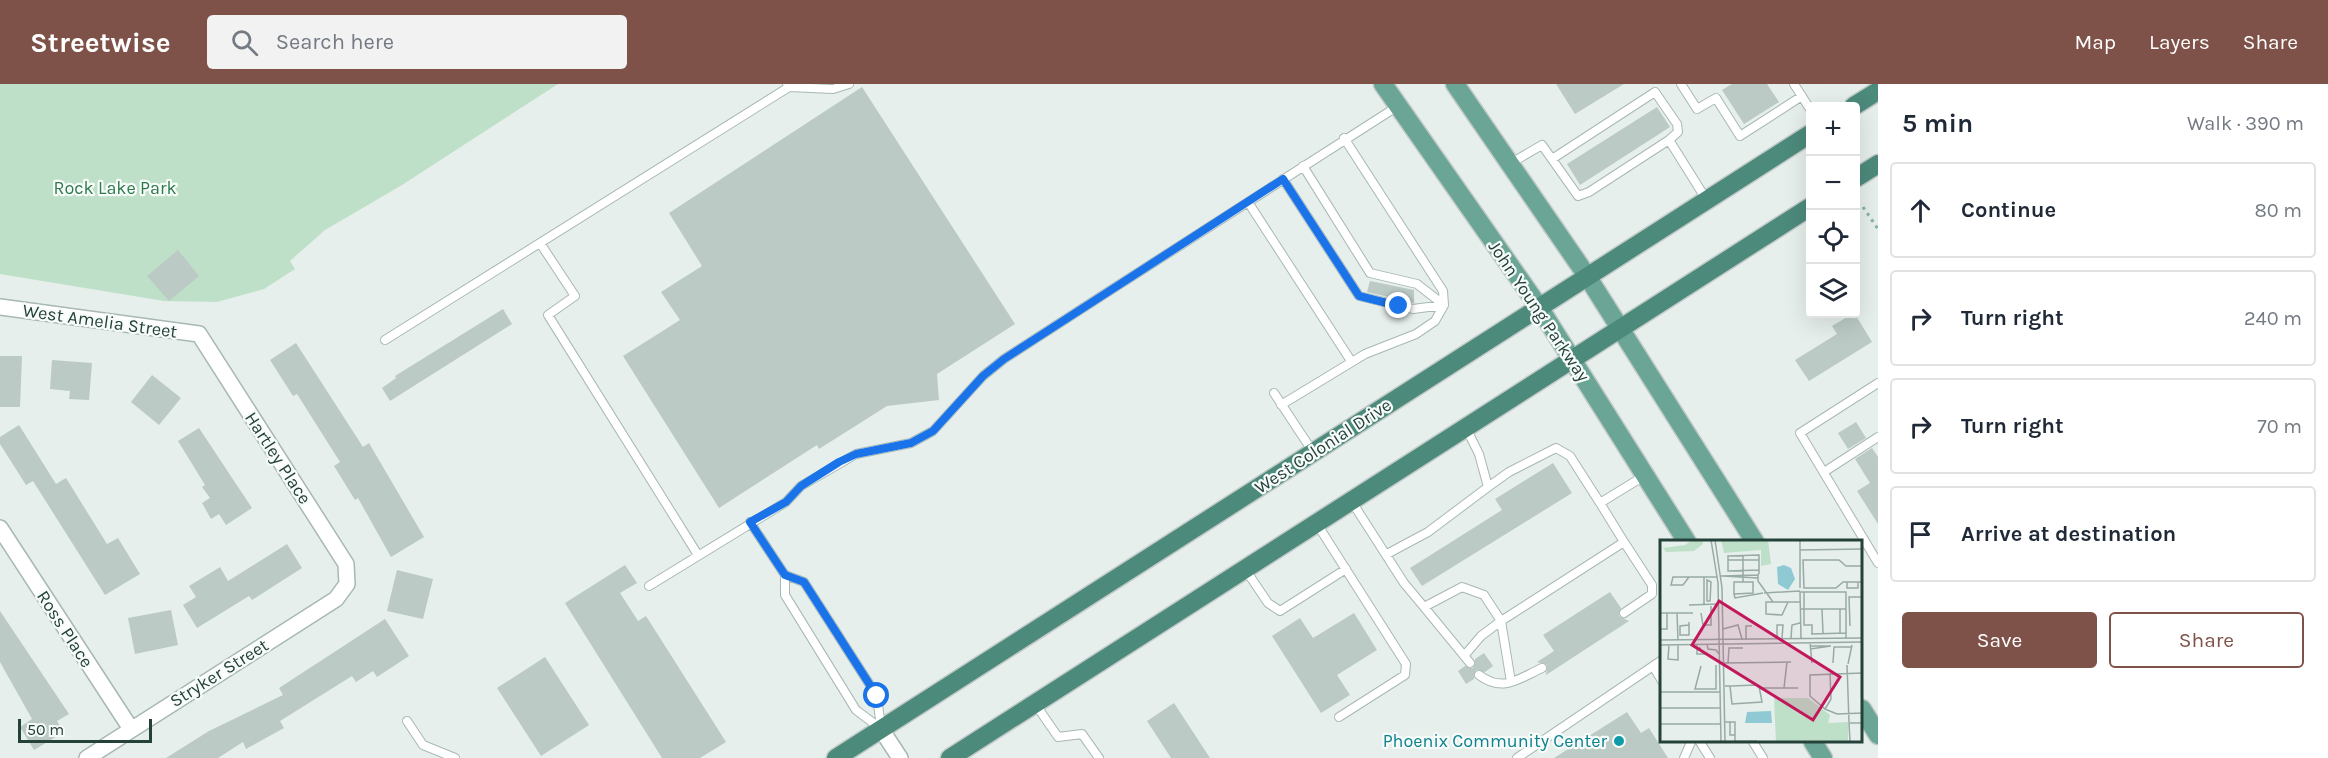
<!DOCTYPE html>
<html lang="en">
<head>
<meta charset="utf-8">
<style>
	:root { --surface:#fff; --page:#f2f2f3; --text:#1f2937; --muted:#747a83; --line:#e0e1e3; --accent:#7f5249 }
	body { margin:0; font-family:Karla,sans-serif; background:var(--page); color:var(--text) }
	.controls { position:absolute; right:18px; top:18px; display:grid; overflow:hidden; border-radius:6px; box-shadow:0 6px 24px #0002 }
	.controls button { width:54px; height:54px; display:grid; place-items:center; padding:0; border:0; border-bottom:2px solid var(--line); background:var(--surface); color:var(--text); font:30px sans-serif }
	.scale { position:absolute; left:18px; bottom:15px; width:134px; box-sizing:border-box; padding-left:6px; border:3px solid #24423a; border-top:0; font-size:16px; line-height:21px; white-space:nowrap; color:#24423a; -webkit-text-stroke:4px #f7fbf9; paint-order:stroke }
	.stop { position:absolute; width:18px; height:18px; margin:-14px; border:4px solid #1a73e8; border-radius:50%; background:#fff }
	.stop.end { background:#1a73e8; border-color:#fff; box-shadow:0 2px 6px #0008 }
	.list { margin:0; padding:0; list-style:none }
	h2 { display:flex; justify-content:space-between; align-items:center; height:78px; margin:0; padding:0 24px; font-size:26px }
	h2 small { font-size:20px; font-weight:400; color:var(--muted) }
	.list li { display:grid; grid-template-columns:39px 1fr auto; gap:18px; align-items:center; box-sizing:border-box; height:96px; margin:0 12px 12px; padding:0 12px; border:2px solid var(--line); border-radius:6px }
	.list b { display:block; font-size:22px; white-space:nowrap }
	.list em { font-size:20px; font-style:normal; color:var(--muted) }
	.actions { display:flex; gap:12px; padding:18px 24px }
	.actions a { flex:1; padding:14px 0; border:2px solid var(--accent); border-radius:6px; text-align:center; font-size:21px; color:var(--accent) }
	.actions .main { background:var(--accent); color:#fff }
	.icon { flex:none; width:33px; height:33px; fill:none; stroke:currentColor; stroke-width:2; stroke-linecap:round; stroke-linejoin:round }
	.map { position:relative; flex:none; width:1878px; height:674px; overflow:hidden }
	header { display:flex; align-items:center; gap:36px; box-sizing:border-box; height:84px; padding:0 30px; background:var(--accent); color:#fff }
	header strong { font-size:28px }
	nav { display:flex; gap:33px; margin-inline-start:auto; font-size:21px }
	.search { width:420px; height:54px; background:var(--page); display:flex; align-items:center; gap:15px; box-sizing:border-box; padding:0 21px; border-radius:6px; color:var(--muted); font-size:22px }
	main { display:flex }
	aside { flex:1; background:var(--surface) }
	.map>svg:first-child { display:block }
	.green { fill:#bfe0c8 }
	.building { fill:#bbcac4 }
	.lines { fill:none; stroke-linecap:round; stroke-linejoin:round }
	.service-casing { stroke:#a8b8b2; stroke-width:10 }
	.minor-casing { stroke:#a8b8b2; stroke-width:18 }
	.primary-casing { stroke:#c2cac8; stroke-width:21 }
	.trunk-casing { stroke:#c2cac8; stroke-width:21 }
	.path { stroke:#86b3a5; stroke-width:3; stroke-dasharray:3 4.5; stroke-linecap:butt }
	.service { stroke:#fff; stroke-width:8 }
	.minor { stroke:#fff; stroke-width:15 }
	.primary { stroke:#6aa596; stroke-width:18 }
	.trunk { stroke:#4c8a7c; stroke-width:18 }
	.route { stroke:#1a73e8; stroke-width:8 }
	.culture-dot { fill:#0f9aa8; stroke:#f7fbf9; stroke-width:2 }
	.labels { text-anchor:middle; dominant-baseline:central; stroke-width:4.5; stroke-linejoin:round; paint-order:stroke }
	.park-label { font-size:18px; fill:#2d7a4b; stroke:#f7fbf9 }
	.street-label { font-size:18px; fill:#24423a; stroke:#f7fbf9 }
	.culture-label { font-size:18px; fill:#0d838f; stroke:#f7fbf9; text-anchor:end }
	.inset-road { fill:none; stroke:#98aaa4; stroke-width:1.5 }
	.view { fill:#c2185b; fill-opacity:0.15; stroke:#c2185b; stroke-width:3 }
	.inset-edge { fill:none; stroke:#24423a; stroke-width:3 }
</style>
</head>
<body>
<header>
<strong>Streetwise</strong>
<div class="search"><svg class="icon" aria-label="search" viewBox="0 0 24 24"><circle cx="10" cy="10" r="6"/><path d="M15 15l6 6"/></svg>Search here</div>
<nav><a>Map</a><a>Layers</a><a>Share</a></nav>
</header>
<main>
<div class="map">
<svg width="1878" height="674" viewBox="0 0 1878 674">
	<rect width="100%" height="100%" fill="#e6efeb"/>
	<!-- green -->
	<path class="green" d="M0 0H558L402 101 325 146 290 177 295 185 264 205 217 218 164 217 0 190Z"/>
	<!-- building -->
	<path class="building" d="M1556 0H1624L1575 30Z
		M1732 0H1767L1779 18 1744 40 1722 6Z
		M862 3 1015 240 937 290 939 316 887 322 819 365 817 361 719 424 623 272 680 236 661 208 702 182 669 129Z
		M1657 23 1670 43 1580 101 1567 80Z
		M178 166 199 192 169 217 147 192Z
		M1370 197 1414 206V219L1367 208Z
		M503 225 512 240 390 317 382 304 396 294 395 292Z
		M1852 230H1855L1872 258 1809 297 1795 276 1837 250 1832 242Z
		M296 259 363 363 369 359 424 453 391 473 358 414 355 416 334 382 340 378 297 310 293 312 270 276Z
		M0 272H22L20 323H0Z
		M52 276 92 279 89 316 69 315 70 307 50 305Z
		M152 291 181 314 159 341 131 318Z
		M1856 338 1866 354 1848 365 1838 349Z
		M19 341 56 400 66 394 107 460 118 454 140 490 105 511 33 397 26 401 0 360V353Z
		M199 344 252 424 226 441 219 430 211 435 202 419 210 414 202 403 205 401 178 357Z
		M1872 364 1878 373V440L1857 407 1870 399 1855 375Z
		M1553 379 1572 409 1422 502 1410 484 1502 426 1495 415Z
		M287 460 302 484 252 516 249 512 197 544 183 521 196 513 189 502 220 483 228 497Z
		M625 481 637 499 620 509 638 537 646 532 726 658 700 674H662L565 519Z
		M397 486 433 495 423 535 387 527Z
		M1610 508 1621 524 1619 532 1629 537 1546 591 1547 581 1537 578 1554 567 1543 551Z
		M171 526 178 561 135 570 128 534Z
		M0 527 69 630 57 637 64 648 34 666 20 643 32 635 0 578Z
		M1354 529 1377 566 1337 591 1350 611 1321 629 1272 552 1300 534 1313 554Z
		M385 535 409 572 377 593 373 587 356 598 352 592 280 637 284 644 246 665 243 658 218 674H166L209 647 283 611 279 604Z
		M1484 569 1493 582 1485 588 1476 586 1474 595 1466 600 1458 587 1465 582 1473 584 1475 575Z
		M545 573 589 641 541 672 497 604Z
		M1174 619 1210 674H1171L1147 637Z
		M1627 628 1641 649 1649 644 1668 674H1554Z"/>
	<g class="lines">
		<defs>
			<path id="service" d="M787 0 789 3 833 5 849 0
				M1681 0 1697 25 1716 14 1740 52 1802 12
				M1794 0 1810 25
				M1552 75 1655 8 1677 40 1678 48 1669 56
				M1511 79 1542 61 1578 112 1589 108 1669 56 1706 115
				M1303 82 1370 189 1417 200 1444 221
				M1283 95 1359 212 1413 225 1444 221
				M1248 118 1351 277
				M540 159 575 212 548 231 698 471
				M385 256 789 3
				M1878 299 1800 349 1878 479
				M1274 309 1313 368
				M1281 321 1365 270 1416 250 1435 237 1444 221 1443 207 1344 54
				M1824 388 1878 353
				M1488 403 1509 388 1556 364 1570 372 1600 419
				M1352 418 1404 499 1424 523 1462 503 1484 511 1501 537 1624 458 1600 419 1644 392
				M750 438 785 491V511L856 626 880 644
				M1317 440 1406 580 1405 591 1339 633
				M1624 458 1652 501V510L1624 529
				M1387 470 1428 448 1488 403 1479 370 1466 344
				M1245 485 1268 519 1280 527 1346 485
				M785 491 804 498 877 612 881 644
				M649 502 786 418 801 402 856 370 911 359 933 347 983 292 1004 275C1135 190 1267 106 1398 22
				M1424 523 1470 579
				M1464 572 1481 552 1501 537 1511 598
				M1653 582 1662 597
				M1479 591C1503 609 1518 595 1542 584
				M1036 621 1058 653 1082 650 1099 674
				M407 637 423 661 455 674
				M1700 658 1710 674
				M1753 658 1763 674
				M1517 674 1662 576
				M1684 674 1691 658"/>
			<path id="minor" d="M0 223 199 250 346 480 347 500 336 515 87 674
				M0 444 131 645
				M881 645 900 674"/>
			<path id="primary" d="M1383 0 1539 223 1687 458
				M1455 0 1587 192 1755 458
				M1862 625 1878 651
				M1813 658 1823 674"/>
			<path id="trunk" d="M1854 22 1878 7
				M1856 94 1878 80
				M836 674 1810 50
				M950 674 1810 123"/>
		</defs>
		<!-- service casing -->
		<use href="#service" class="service-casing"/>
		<!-- minor casing -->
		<use href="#minor" class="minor-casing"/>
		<!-- primary casing -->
		<use href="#primary" class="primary-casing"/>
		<!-- trunk casing -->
		<use href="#trunk" class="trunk-casing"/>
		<!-- path -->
		<path class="path" d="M1863 123 1878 145"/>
		<!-- service -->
		<use href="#service" class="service"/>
		<!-- minor -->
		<use href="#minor" class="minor"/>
		<!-- primary -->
		<use href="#primary" class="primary"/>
		<!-- trunk -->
		<use href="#trunk" class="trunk"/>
	</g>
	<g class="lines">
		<!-- route -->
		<path class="route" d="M877 612 804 498 785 491 750 438 786 418 801 402 839 378 856 370 911 359 933 347 983 292 1004 275 1283 95 1359 212 1399 222"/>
	</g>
	<!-- markers -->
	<circle class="culture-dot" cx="1619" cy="657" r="6"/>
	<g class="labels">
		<!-- park labels -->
		<g class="park-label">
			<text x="115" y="104">Rock Lake Park</text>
		</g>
		<!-- street labels -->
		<g class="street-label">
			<text transform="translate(1539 227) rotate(56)">John Young Parkway</text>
			<text transform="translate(100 237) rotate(8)">West Amelia Street</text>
			<text transform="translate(1323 362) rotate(-33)">West Colonial Drive</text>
			<text transform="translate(278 374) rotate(57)">Hartley Place</text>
			<text transform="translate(65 545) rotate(57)">Ross Place</text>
			<text transform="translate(219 589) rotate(-32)">Stryker Street</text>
		</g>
		<!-- culture labels -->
		<g class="culture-label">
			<text x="1607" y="657">Phoenix Community Center</text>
		</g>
	</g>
	<!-- overview -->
	<g transform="translate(1660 456)">
		<rect width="202" height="202" fill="#e6efeb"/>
		<path d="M32 0H42L43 4 34 11 6 12 3 8 25 5ZM61 0H108L111 24 101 26V10L64 13ZM114 158H148L170 175 168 183 188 182V202H116Z" fill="#bfe0c8"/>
		<path d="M124 25 131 28 135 39 128 50 118 44 117 27ZM111 171 112 183H85L87 172Z" fill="#8ec9d4"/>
		<path class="inset-road" d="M51 0 58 43 61 202M55 0 62 48 65 202M140 10 203 9M68 20H99M203 26H186L179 20H143L144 48H176L183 42H203M99 30 68 31V16L99 15V33L98 35V41L113 62M61 36 98 35M63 36 98 38M29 37 23 45H11L13 37H44M47 40 51 42 50 61H47ZM83 42H74V54L93 53V42H83V16M187 42V48H198V42M140 48V0M140 52H186V69M140 52 141 98M144 52V85H152V94M104 53 140 51M74 54 75 58 103 53M128 62 122 75 106 74V62H140M29 65 58 64M44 65V37H57M140 69H186V98M162 69 163 93M180 69V93M0 73H33M17 73 18 100M41 73 43 85H51V66M29 82V95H20V86L29 85M190 86 189 57H203M0 89H7V73M63 89 78 85 82 99M151 94 186 93M131 98 132 85 140 83M86 99V86H92M117 99V85H123L122 98M0 100 203 98M150 103 152 123M37 104V114H44L39 107M47 104 48 109 56 110 59 114M0 105 203 102M9 105 8 119 18 120V104M150 106H171M150 109 171 106M64 123 131 122M68 123 69 108H83M173 123 174 107H192M188 124 192 105M187 125 189 182M41 126 35 149H56V125M203 133 150 135V156L165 169 177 174 203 173M65 146H72L95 145 99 146 102 162 72 164 70 146M102 148H138M124 148 127 122M0 152H60M0 168H61M165 169 171 159 170 133M65 182H75V201M70 182V195H75M0 184H60M190 201 189 183H203M13 202 97 201"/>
		<path class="view" d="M59 61 180 137 153 180 32 105Z"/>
		<rect width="202" height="202" class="inset-edge"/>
	</g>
</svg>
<div class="controls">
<button>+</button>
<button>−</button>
<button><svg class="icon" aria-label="locate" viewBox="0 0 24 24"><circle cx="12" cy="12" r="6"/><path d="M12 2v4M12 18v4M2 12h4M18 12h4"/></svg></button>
<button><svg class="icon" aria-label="layers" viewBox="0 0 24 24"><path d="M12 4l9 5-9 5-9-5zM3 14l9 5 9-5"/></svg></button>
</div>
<div class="scale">50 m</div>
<div class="stop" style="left:877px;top:612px"></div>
<div class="stop end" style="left:1399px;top:222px"></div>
</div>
<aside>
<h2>5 min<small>Walk · 390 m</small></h2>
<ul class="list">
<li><svg class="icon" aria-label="ahead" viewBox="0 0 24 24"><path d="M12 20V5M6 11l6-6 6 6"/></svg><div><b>Continue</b></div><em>80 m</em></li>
<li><svg class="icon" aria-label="right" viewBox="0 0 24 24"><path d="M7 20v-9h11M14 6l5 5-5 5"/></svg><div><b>Turn right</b></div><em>240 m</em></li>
<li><svg class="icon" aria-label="right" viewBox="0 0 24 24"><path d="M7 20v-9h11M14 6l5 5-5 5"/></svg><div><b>Turn right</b></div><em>70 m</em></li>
<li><svg class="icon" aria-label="arrive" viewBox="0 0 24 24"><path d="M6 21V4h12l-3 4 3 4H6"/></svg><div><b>Arrive at destination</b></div></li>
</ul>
<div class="actions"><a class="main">Save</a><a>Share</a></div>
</aside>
</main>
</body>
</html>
